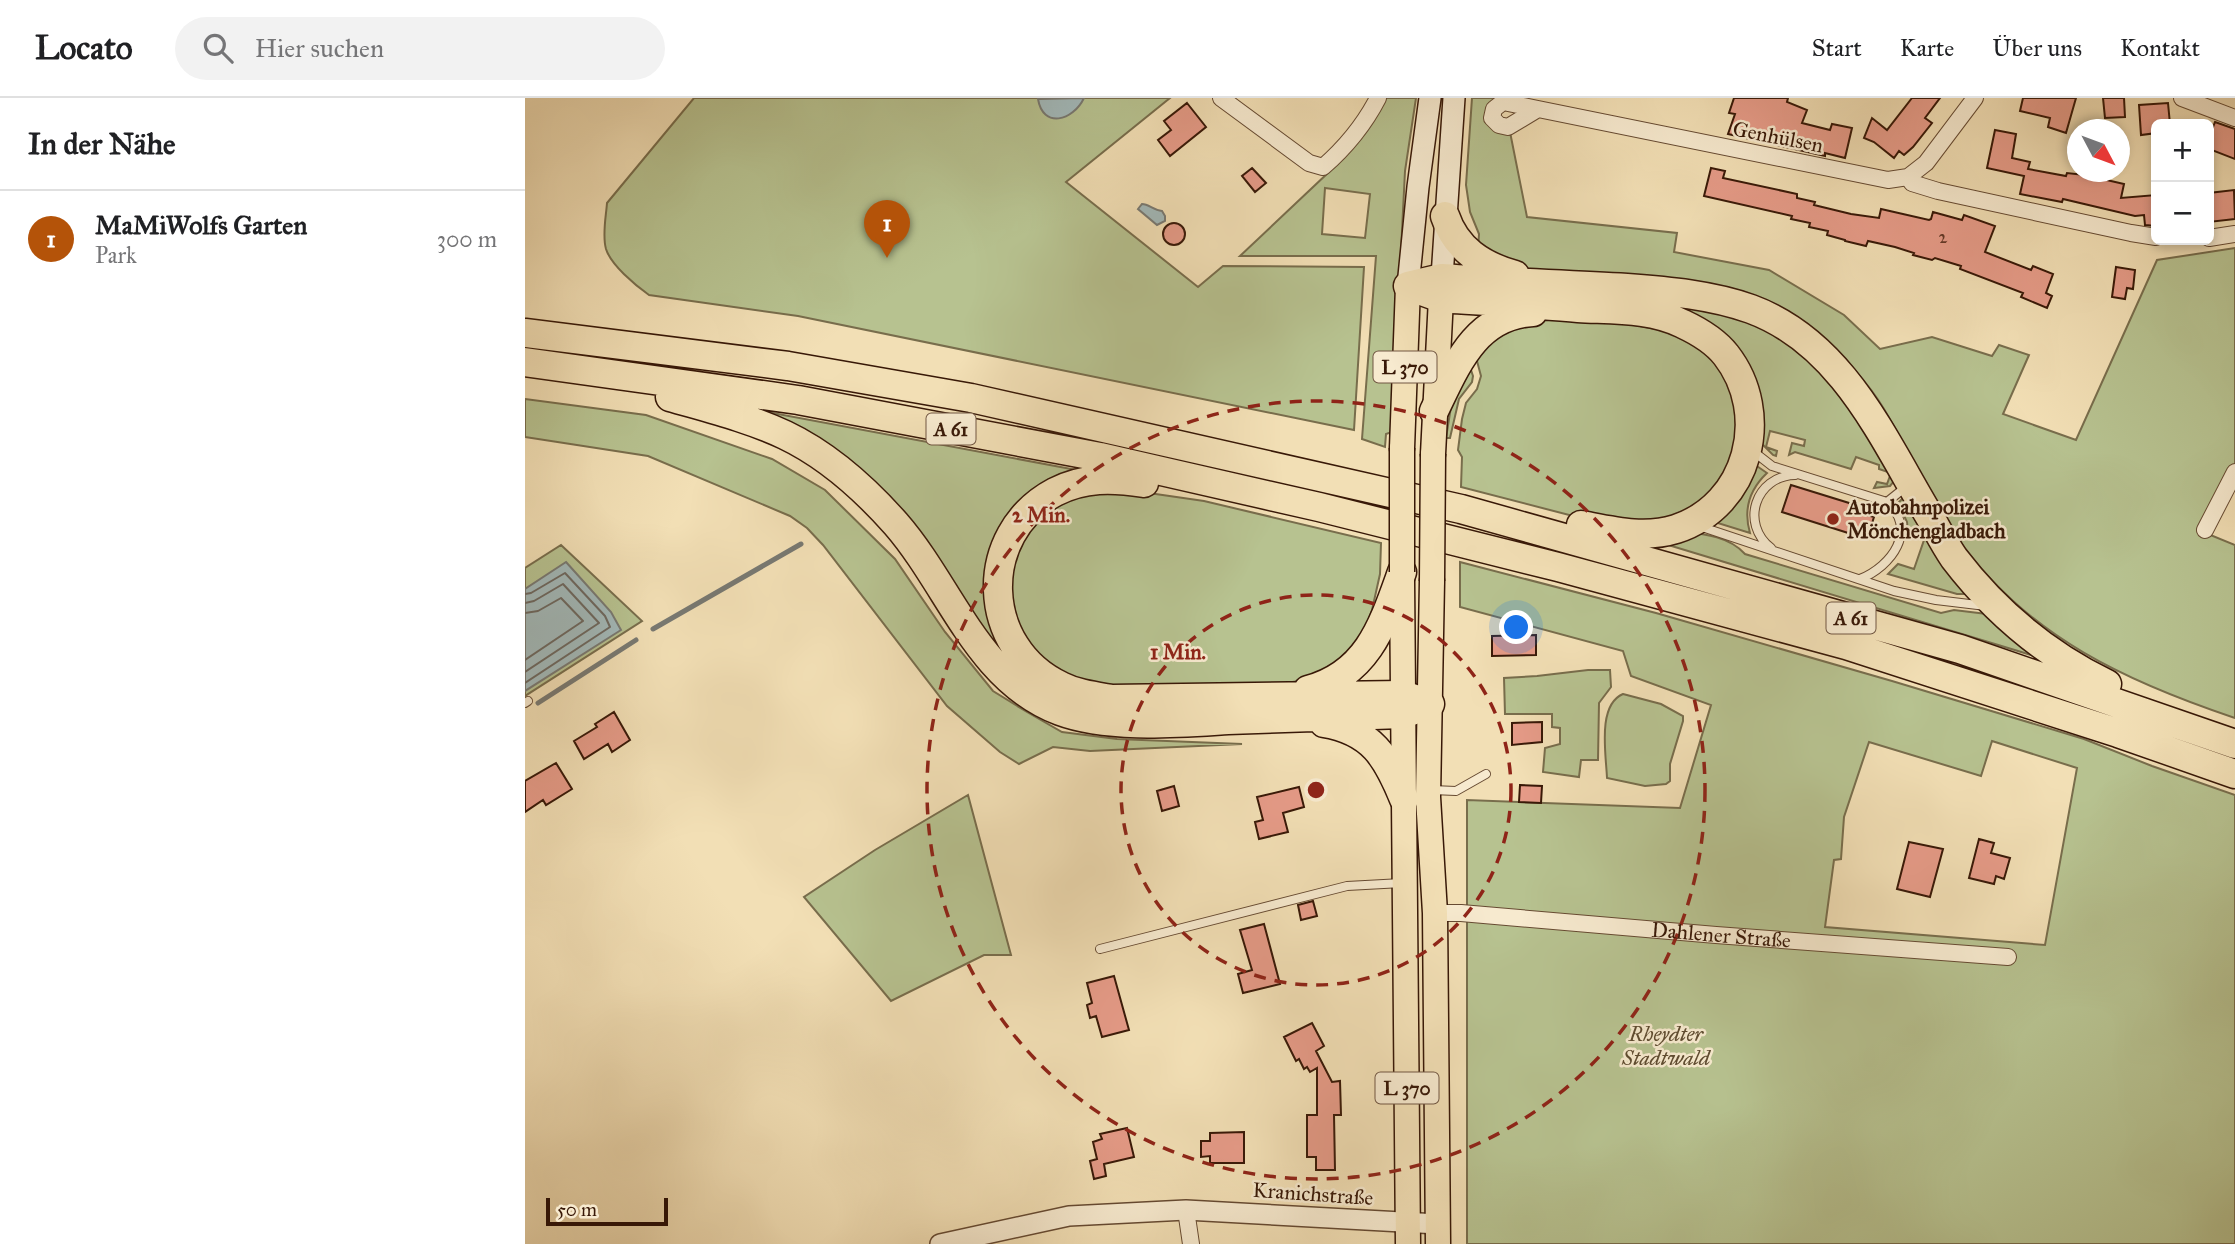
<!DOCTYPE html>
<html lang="de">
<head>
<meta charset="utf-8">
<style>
	:root { --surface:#fff; --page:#f2f2f2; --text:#202124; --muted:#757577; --line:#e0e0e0; --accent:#b45309 }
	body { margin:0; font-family:"IM FELL Great Primer",serif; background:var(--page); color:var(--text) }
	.controls { position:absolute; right:21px; top:21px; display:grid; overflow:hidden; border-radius:10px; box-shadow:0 4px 10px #0003 }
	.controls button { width:63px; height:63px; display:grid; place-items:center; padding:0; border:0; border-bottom:2px solid var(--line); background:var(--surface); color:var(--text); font:35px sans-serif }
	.compass { position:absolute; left:1542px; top:21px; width:63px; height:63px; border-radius:50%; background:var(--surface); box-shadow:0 4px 10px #0003; rotate:131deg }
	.scale { position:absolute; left:21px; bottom:18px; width:122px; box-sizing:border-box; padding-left:7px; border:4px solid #381807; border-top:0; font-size:19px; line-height:24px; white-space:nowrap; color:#381807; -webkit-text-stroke:5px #f7eacf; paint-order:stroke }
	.you { position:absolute; left:992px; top:530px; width:24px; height:24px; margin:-18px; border:5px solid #fff; border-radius:50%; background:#1a73e8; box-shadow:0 0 0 10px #1a73e833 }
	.badge { display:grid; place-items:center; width:46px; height:46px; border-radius:50%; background:var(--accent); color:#fff; font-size:23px; font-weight:700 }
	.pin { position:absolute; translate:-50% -58px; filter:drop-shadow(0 2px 4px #0008) }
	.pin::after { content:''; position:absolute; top:37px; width:24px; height:21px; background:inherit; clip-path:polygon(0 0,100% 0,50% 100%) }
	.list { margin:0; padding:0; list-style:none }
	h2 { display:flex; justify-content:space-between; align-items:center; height:91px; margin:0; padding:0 28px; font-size:30px }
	h2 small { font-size:23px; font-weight:400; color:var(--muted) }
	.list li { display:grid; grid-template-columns:46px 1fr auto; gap:21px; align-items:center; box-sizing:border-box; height:98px; padding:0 28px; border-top:2px solid var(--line) }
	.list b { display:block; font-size:26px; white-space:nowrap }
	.list p { margin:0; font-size:23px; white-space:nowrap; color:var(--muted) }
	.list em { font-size:23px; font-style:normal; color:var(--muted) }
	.icon { flex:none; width:38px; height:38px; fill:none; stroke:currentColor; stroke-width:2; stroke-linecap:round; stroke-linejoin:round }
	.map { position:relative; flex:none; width:1710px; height:1146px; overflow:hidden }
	header { display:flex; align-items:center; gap:42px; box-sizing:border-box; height:98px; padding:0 35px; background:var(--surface); border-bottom:2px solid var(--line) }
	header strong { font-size:33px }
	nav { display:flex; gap:38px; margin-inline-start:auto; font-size:24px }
	.search { width:490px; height:63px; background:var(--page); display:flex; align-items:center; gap:18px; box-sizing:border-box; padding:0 24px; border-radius:38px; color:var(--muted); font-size:26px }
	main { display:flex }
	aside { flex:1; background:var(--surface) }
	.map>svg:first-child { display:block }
	.green { fill:#b7c290; stroke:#786d4c; stroke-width:2; fill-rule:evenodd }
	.water { fill:#a2b9ba; stroke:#787972; stroke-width:2 }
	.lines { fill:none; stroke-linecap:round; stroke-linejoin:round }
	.shore { stroke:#6d6860; stroke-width:2 }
	.stream { stroke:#787972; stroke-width:5 }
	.building { fill:#e69b88; stroke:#381807; stroke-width:2 }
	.service-casing { stroke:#664a32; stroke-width:10 }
	.minor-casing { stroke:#664a32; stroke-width:18 }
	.tertiary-casing { stroke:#664a32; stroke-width:22 }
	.secondary-casing { stroke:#381807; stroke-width:24 }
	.primary-casing { stroke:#381807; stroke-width:27 }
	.motorway-casing { stroke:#381807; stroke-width:31 }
	.service { stroke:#f7eacf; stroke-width:8 }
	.minor { stroke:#f7eacf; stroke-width:16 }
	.tertiary { stroke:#f7eacf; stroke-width:19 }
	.secondary { stroke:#f7eacf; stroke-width:21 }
	.primary { stroke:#f2dfb5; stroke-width:24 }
	.motorway { stroke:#f2dfb5; stroke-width:28 }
	.primary-bridge-casing { stroke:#381807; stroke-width:27; stroke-linecap:butt }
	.primary-bridge { stroke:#f2dfb5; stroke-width:24 }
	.ring { fill:none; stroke:#8f2418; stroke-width:3.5; stroke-dasharray:12 9 }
	.poi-dot { fill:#8f2418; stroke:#f7eacf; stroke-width:2.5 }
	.labels { text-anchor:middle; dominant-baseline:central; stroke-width:5; stroke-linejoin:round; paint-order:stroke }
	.number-label { font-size:18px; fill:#643927 }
	.shield { fill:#f7eacf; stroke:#715743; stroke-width:2 }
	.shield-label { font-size:19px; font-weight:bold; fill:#381807 }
	.street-label { font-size:21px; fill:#381807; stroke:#f7eacf }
	.poi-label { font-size:21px; font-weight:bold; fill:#381807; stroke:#f7eacf; text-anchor:start }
	.park-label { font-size:21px; font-style:italic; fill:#5e4b30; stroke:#f7eacf }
	.centre { fill:#8f2418; stroke:#f7eacf; stroke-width:3.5 }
	.ring-label { font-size:21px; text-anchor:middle; font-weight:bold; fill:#8f2418; stroke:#f7eacf; stroke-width:5; stroke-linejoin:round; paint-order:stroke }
</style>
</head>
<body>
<header>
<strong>Locato</strong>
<div class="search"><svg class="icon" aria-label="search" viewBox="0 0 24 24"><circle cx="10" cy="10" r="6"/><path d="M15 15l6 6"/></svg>Hier suchen</div>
<nav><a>Start</a><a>Karte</a><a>Über uns</a><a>Kontakt</a></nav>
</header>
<main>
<aside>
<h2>In der Nähe<small></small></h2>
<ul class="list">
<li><span class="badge">1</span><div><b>MaMiWolfs Garten</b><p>Park</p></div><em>300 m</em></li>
</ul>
</aside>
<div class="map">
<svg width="1710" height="1146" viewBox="0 0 1710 1146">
	<rect width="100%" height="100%" fill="#f2dfb5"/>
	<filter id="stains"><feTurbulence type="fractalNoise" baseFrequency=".00286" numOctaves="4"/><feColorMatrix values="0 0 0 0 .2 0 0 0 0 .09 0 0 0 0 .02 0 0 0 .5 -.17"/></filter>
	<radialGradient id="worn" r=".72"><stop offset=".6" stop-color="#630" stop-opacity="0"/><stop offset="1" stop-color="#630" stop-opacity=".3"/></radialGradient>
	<!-- green -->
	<path class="green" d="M169 0H645L541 84 673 189 698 168 839 169 829 332 273 218 124 197C110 187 86 167 81 151 77 137 81 119 82 105Z
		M859 0H891L880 73 867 334 861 336 860 349 837 341 851 158H715L805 73ZM800 90 845 96 840 140 797 136Z
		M947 0H970L964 14 985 34 1002 119 1152 135 1149 154 1244 172 1319 217 1355 251 1407 239 1467 258 1474 247 1504 257 1478 316 1551 342 1632 162 1710 150V371L1678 434 1710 447V620C1603 584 1505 540 1436 445 1406 403 1385 355 1359 311 1342 283 1320 261 1297 238L987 170 953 153 954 136 945 114 941 87Z
		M1080 196 1200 209 1301 267 1370 382 1365 388 1349 390 1352 384 1362 386 1366 375 1354 371V367L1331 359 1326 371 1270 354 1264 357 1267 345 1279 348 1280 342 1245 333 1241 349 1252 353 1251 358 1248 357 1233 342 1220 276Z
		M1007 218 1104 226 1136 232 1160 240 1179 252 1199 272 1209 291 1212 348 1200 379 1169 410 1133 424 1079 426 936 389 937 359 933 352 937 321 941 305 952 291 956 278 948 248Z
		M944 266 948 278 947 284 934 301 925 340H921L928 296Z
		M0 301 121 317 247 361 300 392 370 461 420 534 468 593 502 614 537 634 592 641 717 646 565 653 528 649 494 666 475 654 422 608 298 447 282 430 265 418 123 358 0 339Z
		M232 312 557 373 476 442 501 588 408 464Z
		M1226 364 1242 375C1224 392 1218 411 1225 435L1183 422Z
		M603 392 679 403 856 445 855 476 847 512 838 537 828 557 794 580 754 586 582 587 544 579 516 560 501 544 486 507V466L493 447 525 409 555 396Z
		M1382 396 1452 496H1432L1363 476 1373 466 1389 471 1399 442 1383 436 1382 424 1373 405Z
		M1159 434C1180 436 1205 439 1220 456L1416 515 1429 512 1470 517 1539 567 1130 443Z
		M36 447 117 523 0 598V470Z
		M935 464 1131 515 1367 583 1559 641 1627 668 1710 697V1146H942V702L1155 710 1186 607 1106 578 1098 553 935 509ZM1467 643 1552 670 1520 847 1300 829 1309 762 1316 761 1319 719 1344 644 1456 678Z
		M1063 572H1085L1086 589 1074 605 1073 662H1056L1054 679 1018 674 1020 650 1035 646V630L1027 629V616H980L979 580 1012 578Z
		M1098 596 1136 606 1158 618V623L1145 666V683L1141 686 1120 688 1082 680C1081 656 1072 607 1098 596Z
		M443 697 486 857H459L366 903 279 799 350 752Z"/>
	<!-- water -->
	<path class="water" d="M559 0C548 23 518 31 513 1Z
		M617 106C624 106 628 112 637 113L640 118V123L632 127 613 111Z
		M41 464 86 514 96 532 0 593V491Z"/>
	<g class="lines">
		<!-- shore -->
		<path class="shore" d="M0 496 6 495 40 475 80 518 85 529 0 585
			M0 505 9 503 38 486 74 525 0 574
			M0 515 13 513 36 500 58 523 0 562"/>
		<!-- stream -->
		<path class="stream" d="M128 531 276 446
			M13 605 111 542"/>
	</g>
	<!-- building -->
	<path class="building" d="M1209 0H1263L1262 4 1282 12 1277 25 1305 32 1307 26 1327 30 1320 60 1300 55V58L1203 36 1210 16 1204 15Z
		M1387 0H1415L1400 20 1407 25 1388 49 1379 57 1374 53 1369 60 1349 44 1339 40 1347 20 1362 32Z
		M1498 0H1551L1541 35 1523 29 1525 20 1495 13Z
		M1578 0H1599L1600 19 1580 20Z
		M662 5 681 29 645 58 633 42 646 32 639 23Z
		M1643 5 1645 26H1631V35L1616 37 1614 7Z
		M1690 24 1710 31V61L1684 51 1687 38 1685 37Z
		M1470 32 1491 36 1487 60 1505 64 1503 71 1541 78 1542 75 1560 77 1599 86 1596 100 1631 97V128L1620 127 1619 117 1610 118 1538 101 1537 104 1495 96 1499 78 1462 70Z
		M727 70 741 85 730 94 717 78Z
		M1186 70 1200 73 1198 80 1272 96V100L1290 104 1289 107 1326 116 1354 120 1356 111 1404 122 1406 121 1408 114 1437 122 1439 117 1470 128 1460 154 1506 172 1508 168 1528 176 1521 195 1527 198 1522 210 1496 199 1498 195 1435 171 1436 168 1410 160 1407 162 1388 157 1389 155 1370 149 1343 143 1341 148 1320 143V142L1302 137 1303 133 1284 129 1285 125 1266 121 1267 118 1179 98Z
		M1709 92 1710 121 1684 124V95Z
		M638 136a11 11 0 1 1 22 0a11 11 0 1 1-22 0Z
		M1591 169 1610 172 1608 191 1602 190 1600 201 1587 199Z
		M1266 387 1337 409 1335 415 1349 419 1342 441 1257 414Z
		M1011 537V557L967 558V538Z
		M89 614 105 642 87 654 83 646 59 661 49 643 72 629 70 626Z
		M1017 624V644L987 647V625Z
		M31 665 47 691 21 707 18 702 0 714V683Z
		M995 687 1017 688 1016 705 994 704Z
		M649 688 654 708 637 713 632 693Z
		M774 689 779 709 758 715 763 734 734 741 730 724 738 722 732 699Z
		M1454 741 1469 745 1466 755 1485 760 1479 781 1471 778 1469 786 1444 780Z
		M1384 744 1418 751 1405 799 1372 791Z
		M788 803 792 818 776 822 773 807Z
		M739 826 755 886 718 895 713 876 727 872 715 832Z
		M589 878 604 932 577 939 571 918 565 920 562 907 567 905 562 885Z
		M787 925 799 948 791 953 807 984 815 983 816 1017H809L810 1072H791V1059H782V1017H792V970L785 974 782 969 779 971 774 961 771 963 759 939Z
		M602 1030 609 1059 579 1066 581 1078 569 1081 565 1063 572 1061 568 1044 577 1041 575 1036Z
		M719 1034V1065H685V1058L676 1059V1043H685V1035Z"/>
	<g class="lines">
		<defs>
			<path id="service" d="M1229 354 1247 368 1362 404 1382 388
				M1174 428 1369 493 1411 502 1461 508
				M1246 450C1215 426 1230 378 1270 377
				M1335 481C1367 468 1393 432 1362 404
				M0 605 3 603
				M907 692 931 693 961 676
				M575 851 822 788 877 785"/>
			<g id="minor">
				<path d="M696 0 784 65 798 69C821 49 839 27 853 0"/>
				<path d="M1657 0 1710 20"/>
				<path d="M1013 11 983 29 974 27 967 20 969 11 978 4 1013 11 1363 82 1383 79 1401 65 1450 0"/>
				<path d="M1383 79 1387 85 1413 93 1606 135 1631 139"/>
				<path d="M1684 140 1710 136"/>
				<path d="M1680 432 1710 374"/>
				<path id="s1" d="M910 815H936L1191 837 1483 859"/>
				<path d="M661 1112 666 1146"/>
			</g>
			<path id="tertiary" d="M415 1146 544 1118 661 1112 913 1126"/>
			<path id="secondary" d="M883 188 893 89 905 0
				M916 194 929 0"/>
			<path id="primary" d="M877 350 883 188
				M908 356 916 200
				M877 482 883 1146
				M907 483 903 699 910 815 913 1146"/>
			<path id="motorway" d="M920 118C931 151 957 168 990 177
				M883 188 917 180C979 185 1040 186 1102 190 1143 193 1187 197 1226 211 1318 245 1358 341 1405 419 1413 433 1420 447 1429 460 1471 515 1520 556 1582 586
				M883 188 916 200 926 201C969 203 1011 207 1053 210 1088 212 1126 210 1158 226 1173 233 1190 243 1201 257 1247 316 1224 407 1151 431 1119 441 1088 433 1056 427
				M0 235 263 268 446 300 936 411 1435 551 1710 646
				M0 264 273 302 575 359 794 409 1033 469 1321 547 1593 635 1710 676
				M145 299C183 310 224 320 260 337 302 357 340 391 371 426 425 488 453 582 535 613 583 631 653 625 703 622 762 620 820 618 878 616L905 606
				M909 313C931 268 950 217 1008 214
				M619 385C588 380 559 379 530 394 451 436 455 550 536 588 552 596 569 598 587 601L878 597 905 606
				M783 592C843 576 858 527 877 474
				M799 625C847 633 862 659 879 701"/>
		</defs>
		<!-- service casing -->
		<use href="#service" class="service-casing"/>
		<!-- minor casing -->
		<use href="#minor" class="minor-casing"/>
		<!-- tertiary casing -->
		<use href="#tertiary" class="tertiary-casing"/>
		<!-- secondary casing -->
		<use href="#secondary" class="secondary-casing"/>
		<!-- primary casing -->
		<use href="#primary" class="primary-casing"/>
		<!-- motorway casing -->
		<use href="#motorway" class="motorway-casing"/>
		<!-- service -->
		<use href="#service" class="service"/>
		<!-- minor -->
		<use href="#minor" class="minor"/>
		<!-- tertiary -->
		<use href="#tertiary" class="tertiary"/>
		<!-- secondary -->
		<use href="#secondary" class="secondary"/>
		<!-- primary -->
		<use href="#primary" class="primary"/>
		<!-- motorway -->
		<use href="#motorway" class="motorway"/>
		<defs>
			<path id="primary-bridge" d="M877 474V350
				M907 483 908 356"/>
		</defs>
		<!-- primary-bridge casing -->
		<use href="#primary-bridge" class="primary-bridge-casing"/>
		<!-- primary-bridge -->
		<use href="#primary-bridge" class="primary-bridge"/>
	</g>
	<!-- distance rings -->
	<g class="ring">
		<circle cx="791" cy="692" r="195"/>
		<circle cx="791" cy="692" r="389"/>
	</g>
	<!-- markers -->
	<circle class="poi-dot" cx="1308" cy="421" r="7"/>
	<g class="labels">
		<!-- number labels -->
		<g class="number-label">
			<text x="1418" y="139">2</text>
		</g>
		<!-- shield labels -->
		<g class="shield">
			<rect x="848.5" y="253.5" width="63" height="31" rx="5"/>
			<rect x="401.5" y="315.5" width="49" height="31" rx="5"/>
			<rect x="1301.5" y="504.5" width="49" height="31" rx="5"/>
			<rect x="850.5" y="974.5" width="63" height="31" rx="5"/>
		</g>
		<g class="shield-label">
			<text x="880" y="269">L 370</text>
			<text x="426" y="331">A 61</text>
			<text x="1326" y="520">A 61</text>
			<text x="882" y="990">L 370</text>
		</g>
		<!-- street labels -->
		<g class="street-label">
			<text transform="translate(1253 39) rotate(11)">Genhülsen</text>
			<text stroke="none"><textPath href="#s1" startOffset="287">Dahlener Straße</textPath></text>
			<text transform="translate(788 1096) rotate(4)">Kranichstraße</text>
		</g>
		<!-- poi labels -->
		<g class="poi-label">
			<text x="1322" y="409">Autobahnpolizei<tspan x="1322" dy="24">Mönchengladbach</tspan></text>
		</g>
		<!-- park labels -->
		<g class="park-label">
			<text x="1141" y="936">Rheydter<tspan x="1141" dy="24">Stadtwald</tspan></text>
		</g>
	</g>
	<circle cx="791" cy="692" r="10" class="centre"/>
	<g class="ring-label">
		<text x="516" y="424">2 Min.</text>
		<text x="653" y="561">1 Min.</text>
	</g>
	<rect width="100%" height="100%" filter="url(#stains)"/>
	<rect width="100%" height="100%" fill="url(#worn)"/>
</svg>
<div class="controls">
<button>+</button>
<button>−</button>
</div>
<svg class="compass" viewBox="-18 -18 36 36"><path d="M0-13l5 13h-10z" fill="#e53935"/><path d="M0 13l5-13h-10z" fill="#757577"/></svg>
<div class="scale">50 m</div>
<div class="you"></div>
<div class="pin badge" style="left:362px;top:160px">1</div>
</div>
</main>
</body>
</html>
